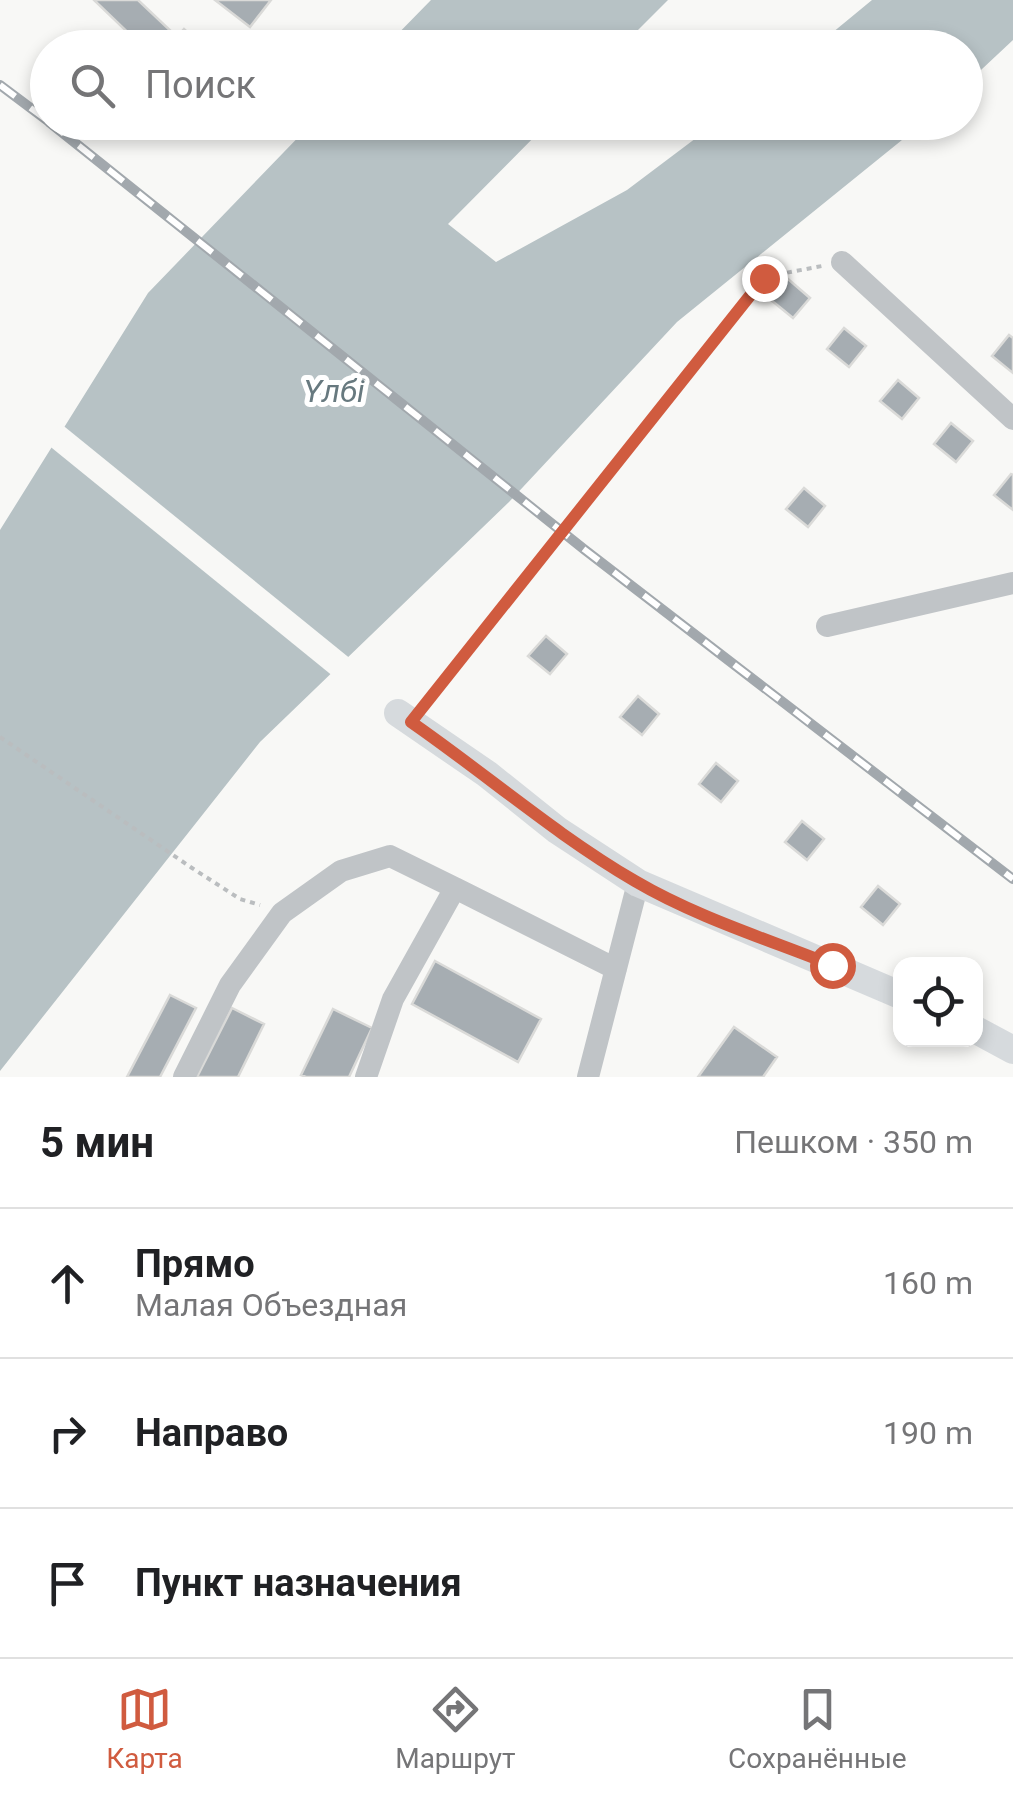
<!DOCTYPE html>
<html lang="ru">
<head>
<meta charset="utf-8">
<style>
	:root { --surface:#fff; --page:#f2f2f2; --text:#202124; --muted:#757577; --line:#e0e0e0; --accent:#d05b3f }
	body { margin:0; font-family:Roboto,sans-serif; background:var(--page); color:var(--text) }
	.controls { position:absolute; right:30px; bottom:30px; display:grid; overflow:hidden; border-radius:20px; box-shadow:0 5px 15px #0003 }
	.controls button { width:90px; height:90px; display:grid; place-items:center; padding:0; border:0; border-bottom:2px solid var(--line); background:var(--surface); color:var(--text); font:50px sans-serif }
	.stop { position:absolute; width:30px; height:30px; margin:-22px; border:8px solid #d05b3f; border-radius:50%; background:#fff }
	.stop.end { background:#d05b3f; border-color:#fff; box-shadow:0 2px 10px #0008 }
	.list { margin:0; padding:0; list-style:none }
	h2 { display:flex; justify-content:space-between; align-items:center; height:130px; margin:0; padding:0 40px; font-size:42px }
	h2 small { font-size:32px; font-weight:400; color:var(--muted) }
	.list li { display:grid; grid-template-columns:65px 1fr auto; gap:30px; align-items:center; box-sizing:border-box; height:150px; padding:0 40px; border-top:2px solid var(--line) }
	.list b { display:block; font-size:38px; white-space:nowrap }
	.list p { margin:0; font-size:32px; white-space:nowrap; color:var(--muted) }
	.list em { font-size:32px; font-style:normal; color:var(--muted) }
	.icon { flex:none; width:55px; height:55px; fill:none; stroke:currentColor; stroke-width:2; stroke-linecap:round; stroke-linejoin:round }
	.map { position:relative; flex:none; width:1013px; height:1077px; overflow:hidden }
	.search { position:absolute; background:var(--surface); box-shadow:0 5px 15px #0003; left:30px; right:30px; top:30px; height:110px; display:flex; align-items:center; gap:25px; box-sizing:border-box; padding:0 35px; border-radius:55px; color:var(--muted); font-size:38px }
	.sheet { height:580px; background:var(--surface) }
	nav { display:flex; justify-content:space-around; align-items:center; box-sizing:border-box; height:140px; border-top:2px solid var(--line); background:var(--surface); font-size:28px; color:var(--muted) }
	nav a { display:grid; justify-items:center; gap:5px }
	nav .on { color:var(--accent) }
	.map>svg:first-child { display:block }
	.water { fill:#b7c2c5 }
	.pier { fill:#f8f8f6 }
	.building { fill:#a6adb2; stroke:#dadad8; stroke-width:2.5 }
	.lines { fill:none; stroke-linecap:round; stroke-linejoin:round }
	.path { stroke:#babdbf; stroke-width:4; stroke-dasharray:5 5; stroke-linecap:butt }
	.minor { stroke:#c0c4c7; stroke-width:22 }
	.major { stroke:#d6dadd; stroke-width:28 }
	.rail-casing { stroke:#a2a8ad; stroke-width:10 }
	.rail { stroke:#fff; stroke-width:6; stroke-dasharray:19; stroke-linecap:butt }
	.route { stroke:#d05b3f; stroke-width:12 }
	.labels { text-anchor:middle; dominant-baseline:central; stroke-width:10; stroke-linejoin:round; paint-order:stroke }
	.water-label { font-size:32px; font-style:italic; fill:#67797f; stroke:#fff }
</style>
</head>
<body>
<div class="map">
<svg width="1013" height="1077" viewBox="0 0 1013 1077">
	<rect width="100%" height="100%" fill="#f8f8f6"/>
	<!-- water -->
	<path class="water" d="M431 0H668L621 47H385Z
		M872 0H1013V40L966 84V48L815 47Z
		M312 123H548L448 224 496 262 627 190 716 123H923L677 322 509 502 260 742 0 1071V530L148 293Z"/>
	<!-- pier -->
	<path class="pier" d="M60 423 352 660 334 677 47 444Z"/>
	<!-- building -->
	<path class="building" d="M94 0H138L177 37 184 29 200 44 197 48H144Z
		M215 0H271L250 27Z
		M788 279 810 298 793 318 771 300Z
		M844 328 866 346 849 367 827 349Z
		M1009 335 1013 338V373L992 356Z
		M898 380 919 398 902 419 880 401Z
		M951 423 973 441 956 462 934 444Z
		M1011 474 1013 475V510L994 495Z
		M804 488 825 506 808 527 786 509Z
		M546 636 567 654 550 674 528 656Z
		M638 696 659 714 642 735 620 717Z
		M716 763 738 781 721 802 699 784Z
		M802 821 824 839 807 860 785 842Z
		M878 886 900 904 883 925 861 907Z
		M435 961 541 1019 518 1062 412 1004Z
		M170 995 196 1008 160 1077H127Z
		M232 1008 264 1024 238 1077H197Z
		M333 1009 372 1028 349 1077H306L301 1075Z
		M734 1027 777 1057 763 1077H698Z"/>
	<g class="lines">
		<!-- path -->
		<path class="path" d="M424 705 764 277 822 266
			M0 737 192 868 240 899 260 905"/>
		<!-- minor -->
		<path class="minor" d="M842 262 1013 419
			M827 626 1013 583
			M184 1077 230 985 282 913 341 871 390 856 455 888
			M366 1077 393 999 455 888 616 969
			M588 1077 638 883"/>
		<!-- major -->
		<path class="major" d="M398 713 487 774 557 830 638 883 900 995
			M976 1030 1013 1050"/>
		<defs>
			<path id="rail" d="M0 85 48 121
				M49 122 585 550 1013 879"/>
		</defs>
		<!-- rail casing -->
		<use href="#rail" class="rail-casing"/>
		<!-- rail -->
		<use href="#rail" class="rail"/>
	</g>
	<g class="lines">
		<!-- route -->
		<path class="route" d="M764 278 411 722C486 774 556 835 635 881 696 917 767 939 832 965"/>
	</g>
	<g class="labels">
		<!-- water labels -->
		<g class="water-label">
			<text x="334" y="391">Үлбі</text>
		</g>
	</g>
</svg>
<div class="controls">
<button><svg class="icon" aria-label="locate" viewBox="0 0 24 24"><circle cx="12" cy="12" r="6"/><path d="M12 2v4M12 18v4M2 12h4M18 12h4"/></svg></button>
</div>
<div class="stop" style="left:832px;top:965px"></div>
<div class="stop end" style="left:764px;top:278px"></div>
<div class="search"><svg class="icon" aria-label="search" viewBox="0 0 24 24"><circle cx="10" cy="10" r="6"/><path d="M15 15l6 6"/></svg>Поиск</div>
</div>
<section class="sheet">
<h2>5 мин<small>Пешком · 350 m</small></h2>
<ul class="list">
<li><svg class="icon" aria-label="ahead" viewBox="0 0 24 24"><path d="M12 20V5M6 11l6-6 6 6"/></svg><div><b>Прямо</b><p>Малая Объездная</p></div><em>160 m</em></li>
<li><svg class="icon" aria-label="right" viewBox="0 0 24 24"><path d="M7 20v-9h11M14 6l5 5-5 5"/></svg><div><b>Направо</b></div><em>190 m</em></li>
<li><svg class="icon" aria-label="arrive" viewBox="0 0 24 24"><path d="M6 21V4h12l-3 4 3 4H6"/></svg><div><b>Пункт назначения</b></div></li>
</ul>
</section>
<nav>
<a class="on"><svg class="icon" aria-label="map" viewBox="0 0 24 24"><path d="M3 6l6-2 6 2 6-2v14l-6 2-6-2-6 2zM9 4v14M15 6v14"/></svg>Карта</a>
<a><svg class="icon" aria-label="directions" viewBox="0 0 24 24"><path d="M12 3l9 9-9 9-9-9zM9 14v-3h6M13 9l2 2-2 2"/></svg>Маршрут</a>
<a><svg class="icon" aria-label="saved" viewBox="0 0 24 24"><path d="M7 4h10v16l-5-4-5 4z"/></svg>Сохранённые</a>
</nav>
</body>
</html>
